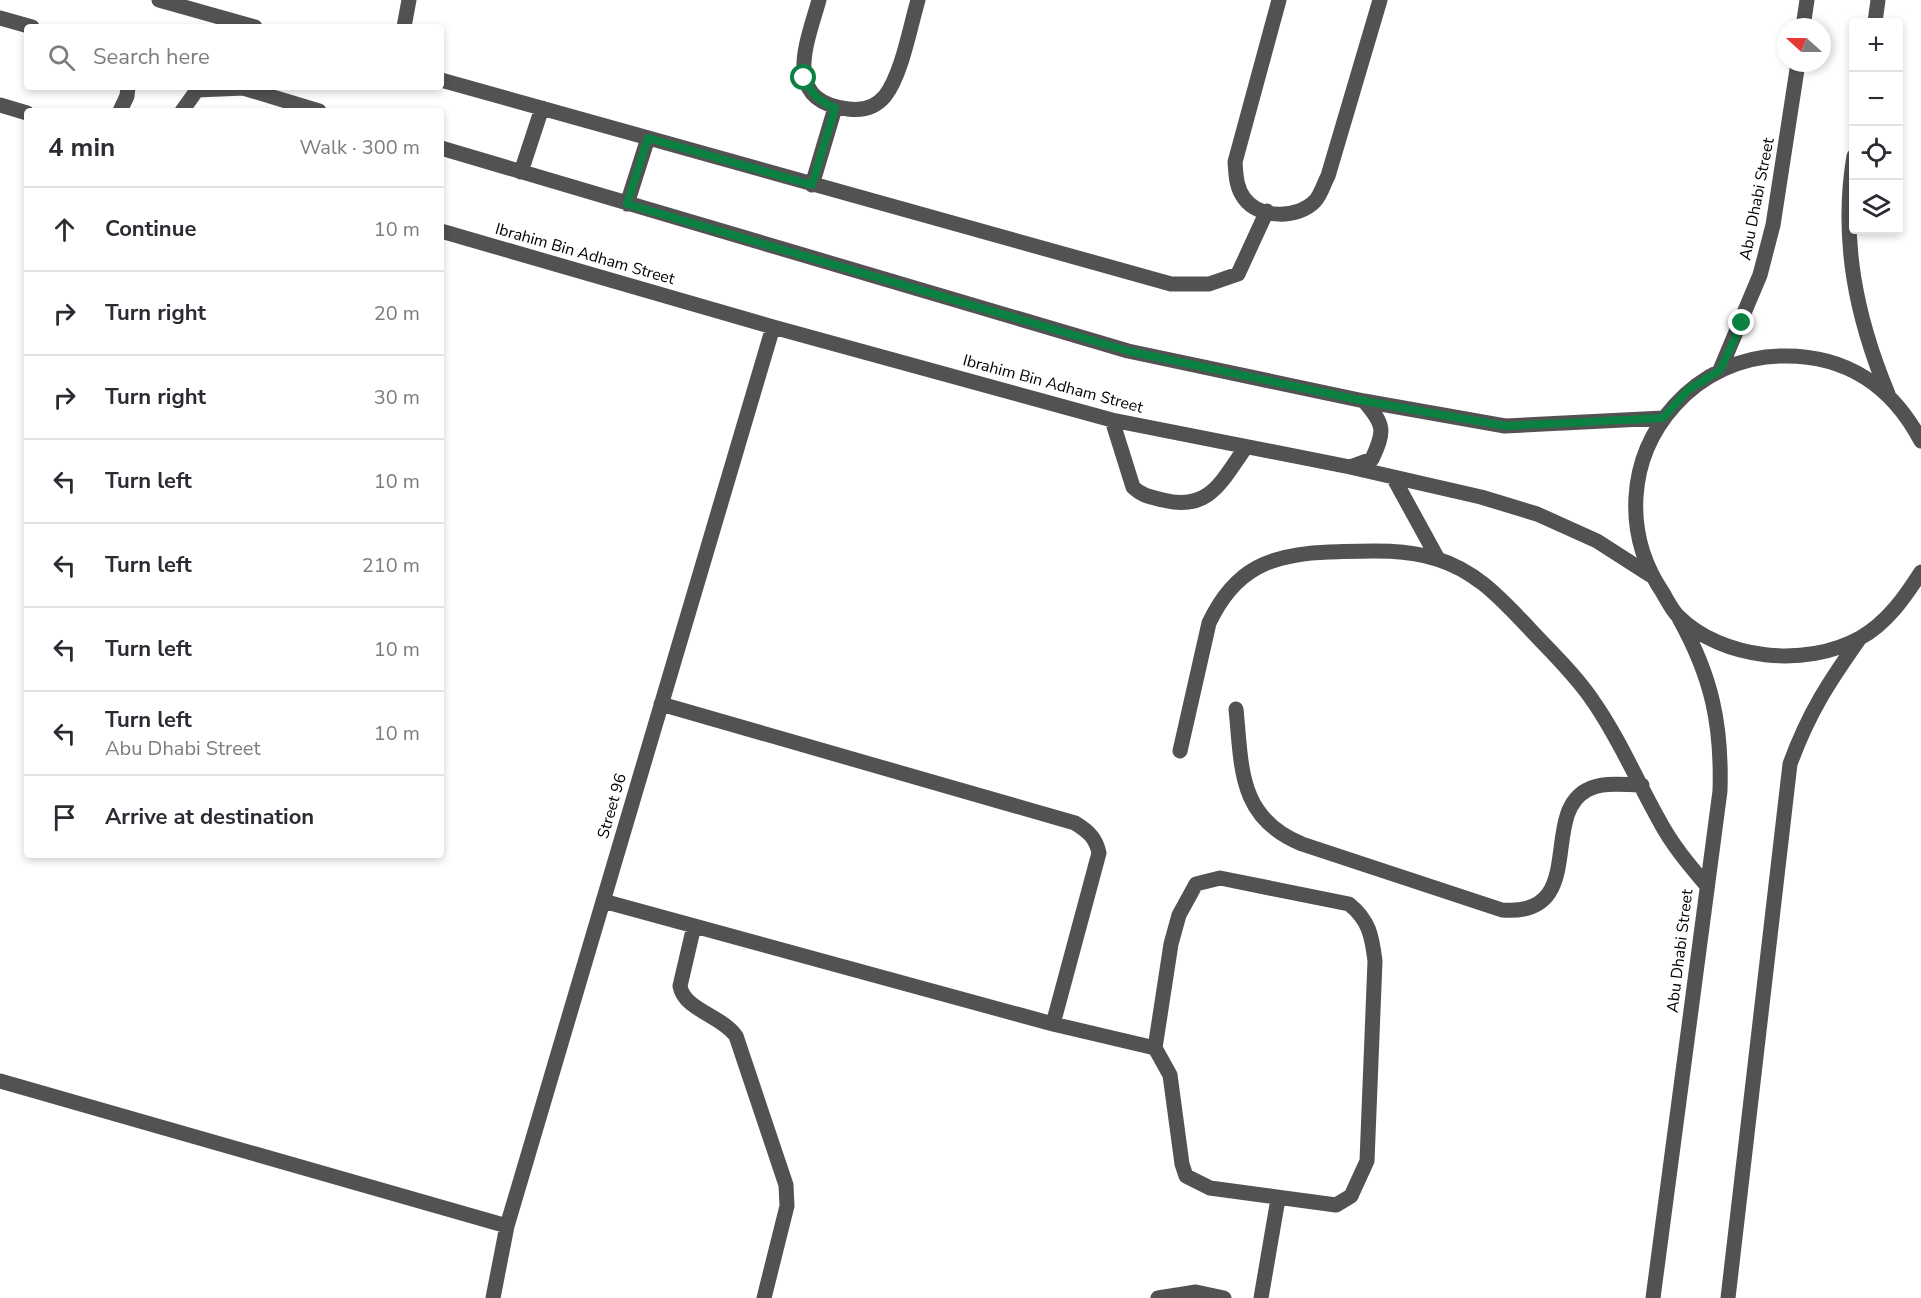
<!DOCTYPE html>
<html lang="en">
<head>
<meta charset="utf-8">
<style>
	:root { --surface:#fff; --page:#f7f7f7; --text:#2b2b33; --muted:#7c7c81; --line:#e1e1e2 }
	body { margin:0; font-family:"Nunito Sans",sans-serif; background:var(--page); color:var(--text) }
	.controls { position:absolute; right:18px; top:18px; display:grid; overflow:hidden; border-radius:6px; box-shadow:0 3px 9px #0003 }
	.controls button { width:54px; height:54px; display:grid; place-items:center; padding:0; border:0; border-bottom:2px solid var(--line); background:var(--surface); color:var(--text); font:30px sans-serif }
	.compass { position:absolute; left:1777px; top:18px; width:54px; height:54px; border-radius:50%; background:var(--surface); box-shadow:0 3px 9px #0003; rotate:291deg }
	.stop { position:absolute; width:18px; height:18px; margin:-14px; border:4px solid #0b8043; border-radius:50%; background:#fff }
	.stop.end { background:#0b8043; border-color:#fff; box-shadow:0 2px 6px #0008 }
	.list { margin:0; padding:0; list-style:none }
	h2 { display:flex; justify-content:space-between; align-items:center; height:78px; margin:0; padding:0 24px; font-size:26px }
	h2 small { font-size:20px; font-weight:400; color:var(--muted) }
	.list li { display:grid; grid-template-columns:39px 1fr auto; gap:18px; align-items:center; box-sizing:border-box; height:84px; padding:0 24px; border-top:2px solid var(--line) }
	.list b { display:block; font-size:22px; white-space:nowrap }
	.list p { margin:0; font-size:20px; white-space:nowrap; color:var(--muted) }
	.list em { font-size:20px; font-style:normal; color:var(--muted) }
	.icon { flex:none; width:33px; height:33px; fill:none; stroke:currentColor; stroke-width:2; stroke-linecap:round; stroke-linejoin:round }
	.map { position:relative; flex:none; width:1921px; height:1298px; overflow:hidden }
	.search { position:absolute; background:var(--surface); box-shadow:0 3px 9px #0003; left:24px; top:24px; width:420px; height:66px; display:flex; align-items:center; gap:15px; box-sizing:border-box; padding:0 21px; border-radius:6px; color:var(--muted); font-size:22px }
	.panel { position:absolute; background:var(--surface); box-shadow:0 3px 9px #0003; left:24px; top:108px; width:420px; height:750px; border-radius:6px }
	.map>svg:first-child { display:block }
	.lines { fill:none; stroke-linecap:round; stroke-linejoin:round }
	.minor { stroke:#525252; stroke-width:15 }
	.route { stroke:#0b8043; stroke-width:8 }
	.labels { text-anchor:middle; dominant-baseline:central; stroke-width:4.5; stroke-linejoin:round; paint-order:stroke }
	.street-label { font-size:16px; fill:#000; stroke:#fff }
</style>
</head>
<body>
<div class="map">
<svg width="1921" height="1298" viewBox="0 0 1921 1298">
	<rect width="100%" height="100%" fill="#fff"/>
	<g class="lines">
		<!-- minor -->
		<path class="minor" d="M159 0 255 27
			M819 0C807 43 781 101 848 109 862 111 875 108 885 96 902 74 910 27 918 0
			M1279 0 1235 162C1236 175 1236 187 1244 198 1259 219 1298 219 1315 201 1321 195 1324 183 1328 176L1380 0
			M0 18 32 27
			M1875 22 1878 0
			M404 27 409 0
			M1803 27 1807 0
			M441 80 1171 284H1209L1238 274 1267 211
			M240 87 319 111
			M0 105 27 113
			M120 111 127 96 128 87
			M182 111 197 90 244 88
			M441 148 1128 351 1364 401 1505 426 1663 418
			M1854 156C1840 239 1856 317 1888 394
			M521 172 542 108
			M812 185 835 108
			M627 204 648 138
			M441 231 773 327 1112 420 1350 467 1481 497 1537 514 1597 541 1650 575
			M1720 370 1760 275 1773 225 1798 63
			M1112 420 1133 487C1142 496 1151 497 1163 500 1210 512 1222 480 1246 447
			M1921 441C1892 386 1846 355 1783 356 1741 356 1702 375 1675 405 1627 458 1623 534 1663 593 1667 600 1672 610 1678 616 1722 660 1806 668 1860 638 1887 623 1905 597 1921 572
			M1350 467 1372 459C1385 431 1385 425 1364 401
			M1393 477 1438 559
			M661 704 1075 823C1088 831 1096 838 1099 853L1053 1024
			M1236 709C1242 768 1238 818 1302 844L1502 910C1589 917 1539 815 1587 790 1603 781 1625 785 1642 785
			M1180 751 1209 623C1235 568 1271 554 1329 552 1365 551 1402 548 1437 559 1476 571 1500 598 1527 626 1549 650 1575 674 1593 701 1619 738 1637 781 1659 820 1672 845 1690 866 1707 886
			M1220 878 1349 904C1369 920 1372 936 1375 961L1367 1161 1351 1196 1336 1205 1210 1188 1186 1176 1182 1164 1170 1075 1155 1048 1171 944 1179 915 1196 884Z
			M603 901 1053 1024 1155 1048
			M694 926 680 986C684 1010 721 1015 736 1036L786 1185 787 1206 764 1298
			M0 1081 507 1226
			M493 1298 507 1226 773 327
			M1158 1298 1196 1292 1224 1298
			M1261 1298 1278 1199
			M1653 1298 1720 791C1722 725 1712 677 1679 618
			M1728 1298 1790 764C1809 712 1829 682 1860 638"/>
	</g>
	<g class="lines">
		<!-- route -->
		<path class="route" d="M804 78C812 94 818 101 835 108L812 185 648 138 627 204 1128 351 1364 401 1505 426 1663 418 1688 390 1720 370 1742 323"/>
	</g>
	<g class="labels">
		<!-- street labels -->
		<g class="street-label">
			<text transform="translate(1757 199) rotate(-79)">Abu Dhabi Street</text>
			<text transform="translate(585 254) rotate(16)">Ibrahim Bin Adham Street</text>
			<text transform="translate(1053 384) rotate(15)">Ibrahim Bin Adham Street</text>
			<text transform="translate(612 806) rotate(-74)">Street 96</text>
			<text transform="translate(1680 951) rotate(-83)">Abu Dhabi Street</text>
		</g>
	</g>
</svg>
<div class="controls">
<button>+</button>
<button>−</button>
<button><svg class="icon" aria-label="locate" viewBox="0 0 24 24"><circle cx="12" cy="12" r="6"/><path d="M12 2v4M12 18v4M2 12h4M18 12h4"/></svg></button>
<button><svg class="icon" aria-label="layers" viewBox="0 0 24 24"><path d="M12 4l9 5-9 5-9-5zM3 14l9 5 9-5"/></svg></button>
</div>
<svg class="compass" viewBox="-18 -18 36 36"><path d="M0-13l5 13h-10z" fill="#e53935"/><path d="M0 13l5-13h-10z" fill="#7c7c81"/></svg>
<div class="stop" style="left:804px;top:78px"></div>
<div class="stop end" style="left:1742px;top:323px"></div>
<div class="search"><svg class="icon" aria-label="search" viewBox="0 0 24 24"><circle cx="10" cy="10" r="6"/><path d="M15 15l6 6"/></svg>Search here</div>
<section class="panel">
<h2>4 min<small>Walk · 300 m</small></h2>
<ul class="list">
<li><svg class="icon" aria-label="ahead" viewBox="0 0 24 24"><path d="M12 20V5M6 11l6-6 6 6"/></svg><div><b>Continue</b></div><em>10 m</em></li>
<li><svg class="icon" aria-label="right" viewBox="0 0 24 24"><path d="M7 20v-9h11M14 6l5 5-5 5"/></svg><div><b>Turn right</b></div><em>20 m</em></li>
<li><svg class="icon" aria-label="right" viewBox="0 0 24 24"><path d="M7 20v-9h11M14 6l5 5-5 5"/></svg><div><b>Turn right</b></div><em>30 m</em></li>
<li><svg class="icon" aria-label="left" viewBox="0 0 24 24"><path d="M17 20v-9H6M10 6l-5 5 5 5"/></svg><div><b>Turn left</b></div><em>10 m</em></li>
<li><svg class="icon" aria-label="left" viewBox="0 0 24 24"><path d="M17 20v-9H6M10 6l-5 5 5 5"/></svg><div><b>Turn left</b></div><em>210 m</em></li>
<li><svg class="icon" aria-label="left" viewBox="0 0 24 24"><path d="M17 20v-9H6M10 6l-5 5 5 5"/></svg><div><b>Turn left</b></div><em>10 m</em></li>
<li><svg class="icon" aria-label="left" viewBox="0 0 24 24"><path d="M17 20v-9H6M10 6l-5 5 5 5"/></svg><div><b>Turn left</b><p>Abu Dhabi Street</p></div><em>10 m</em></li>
<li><svg class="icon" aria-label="arrive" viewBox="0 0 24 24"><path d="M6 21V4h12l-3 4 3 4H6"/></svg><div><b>Arrive at destination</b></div></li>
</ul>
</section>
</div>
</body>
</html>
